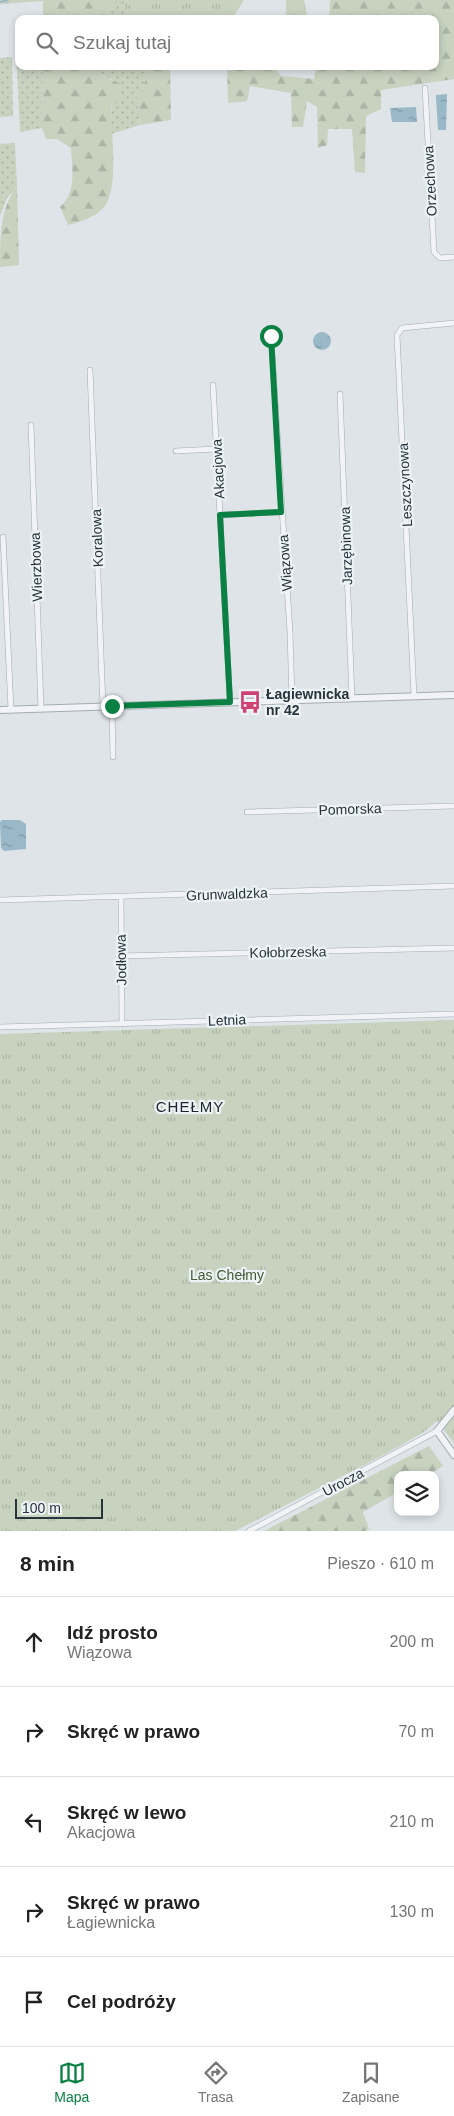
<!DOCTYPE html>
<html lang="pl">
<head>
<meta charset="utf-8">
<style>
	:root { --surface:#fff; --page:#f6f6f6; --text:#222; --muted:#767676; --line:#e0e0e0; --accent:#0b8043 }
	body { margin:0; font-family:Helvetica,sans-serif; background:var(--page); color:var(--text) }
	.controls { position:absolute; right:15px; bottom:15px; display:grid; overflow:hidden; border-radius:10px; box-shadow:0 2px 8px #0003 }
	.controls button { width:45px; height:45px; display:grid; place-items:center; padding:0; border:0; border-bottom:1px solid var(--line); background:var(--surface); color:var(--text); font:25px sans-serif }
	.scale { position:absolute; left:15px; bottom:12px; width:88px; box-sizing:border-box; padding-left:5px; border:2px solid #27343e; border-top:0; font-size:14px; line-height:18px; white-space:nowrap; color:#27343e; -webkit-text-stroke:4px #edf2f5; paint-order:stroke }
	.stop { position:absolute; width:15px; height:15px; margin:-11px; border:4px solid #0b8043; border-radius:50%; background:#fff }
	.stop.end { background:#0b8043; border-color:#fff; box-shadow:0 1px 5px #0008 }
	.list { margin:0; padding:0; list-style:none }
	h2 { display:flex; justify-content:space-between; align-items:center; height:65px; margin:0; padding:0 20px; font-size:21px }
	h2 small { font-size:16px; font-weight:400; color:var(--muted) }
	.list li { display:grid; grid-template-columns:32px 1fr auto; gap:15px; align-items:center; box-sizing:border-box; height:90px; padding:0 20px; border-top:1px solid var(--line) }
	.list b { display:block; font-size:19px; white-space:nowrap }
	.list p { margin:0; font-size:16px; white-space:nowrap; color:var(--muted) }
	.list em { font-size:16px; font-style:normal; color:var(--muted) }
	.icon { flex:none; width:28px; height:28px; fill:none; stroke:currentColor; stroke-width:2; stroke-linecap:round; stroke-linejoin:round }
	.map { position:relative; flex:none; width:454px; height:1531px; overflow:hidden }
	.search { position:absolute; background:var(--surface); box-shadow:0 2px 8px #0003; left:15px; right:15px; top:15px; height:55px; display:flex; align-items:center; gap:12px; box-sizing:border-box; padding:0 18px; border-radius:10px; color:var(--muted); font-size:19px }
	.sheet { height:515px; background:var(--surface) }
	nav { display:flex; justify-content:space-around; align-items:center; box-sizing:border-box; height:70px; border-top:1px solid var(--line); background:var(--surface); font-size:14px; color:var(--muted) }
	nav a { display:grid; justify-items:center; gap:2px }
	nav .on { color:var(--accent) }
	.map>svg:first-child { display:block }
	.grass { fill:url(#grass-dots) }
	.forest { fill:url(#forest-firs) }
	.park { fill:url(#park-tufts) }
	.water { fill:url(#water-ripples) }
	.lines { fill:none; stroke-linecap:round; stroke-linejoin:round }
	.stream { stroke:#99b8c8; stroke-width:2 }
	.minor-casing { stroke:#a3acb2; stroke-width:6 }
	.tertiary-casing { stroke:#a3acb2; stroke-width:8 }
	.minor { stroke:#f1f3f6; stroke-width:5 }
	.tertiary { stroke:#f1f3f6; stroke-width:6 }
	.route { stroke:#0b8043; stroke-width:6 }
	.labels { text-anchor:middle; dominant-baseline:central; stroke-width:4.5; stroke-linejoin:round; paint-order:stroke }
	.street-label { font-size:14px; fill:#27343e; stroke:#edf2f5 }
	.poi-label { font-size:14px; font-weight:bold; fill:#27343e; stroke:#edf2f5; text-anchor:start }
	.park-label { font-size:14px; fill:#435a34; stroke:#edf2f5 }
	.neighbourhood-label { font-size:15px; letter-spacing:1px; fill:#1a252f; stroke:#edf2f5 }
</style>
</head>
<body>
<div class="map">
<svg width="454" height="1531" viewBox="0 0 454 1531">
	<defs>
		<pattern id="grass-dots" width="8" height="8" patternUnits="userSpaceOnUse" patternTransform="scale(1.25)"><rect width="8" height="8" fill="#c7d2bf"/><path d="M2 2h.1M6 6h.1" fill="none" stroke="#abb5a5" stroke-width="1.8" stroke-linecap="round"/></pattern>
		<pattern id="forest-firs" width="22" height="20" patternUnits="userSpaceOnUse" patternTransform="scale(1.25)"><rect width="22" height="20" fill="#c7d2bf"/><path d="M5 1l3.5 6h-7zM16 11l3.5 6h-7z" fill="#abb5a5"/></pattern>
		<pattern id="park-tufts" width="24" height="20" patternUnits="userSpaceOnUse" patternTransform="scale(1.25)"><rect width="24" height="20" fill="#c7d2bf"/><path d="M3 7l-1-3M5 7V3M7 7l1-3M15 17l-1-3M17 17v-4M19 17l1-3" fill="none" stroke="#abb5a5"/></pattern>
		<pattern id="water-ripples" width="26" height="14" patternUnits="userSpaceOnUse" patternTransform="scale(1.25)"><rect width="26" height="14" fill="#99b8c8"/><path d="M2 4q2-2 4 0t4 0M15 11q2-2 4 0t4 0" fill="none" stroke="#7d96a4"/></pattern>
	</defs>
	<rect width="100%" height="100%" fill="#dee4e8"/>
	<!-- grass -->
	<path class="grass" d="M118 0H180L141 19H103Z
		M16 49H19V66H43L42 128 20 132Z
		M12 57 13 116 0 117V58Z
		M97 66H146V80L137 92 140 125 111 134 112 79 100 75Z
		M15 143 17 187 7 198 0 216V144Z"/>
	<!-- forest -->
	<path class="forest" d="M0 0H118L103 19H43V1L0 4Z
		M286 0H304L308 19H286Z
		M330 0H454V79L381 90V109L366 116 365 173 355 172 352 129H328L327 145 318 148 317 107 307 101 303 127H292L291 93 250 86 247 101 228 103 227 66H273L281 76 314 79 316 66H435V19H329Z
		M43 66H97L100 75 122 84 120 100 111 106C111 130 119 186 105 206 96 217 81 222 68 225L60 207C77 193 72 168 71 148L57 139H46L42 128Z
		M146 66H170L171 120 140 125 137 92 146 80Z
		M17 187 19 265 0 267C0 239 0 207 17 187Z
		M429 1446 443 1466 428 1475H398V1492L363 1512 369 1529 366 1531H264Z"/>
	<!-- park -->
	<path class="park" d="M124 0H244L232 19H137L125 10Z
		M454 1020V1443L437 1421 424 1432 378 1458 235 1531H0V1034Z"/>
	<!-- water -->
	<path class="water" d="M447 94 446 130H438L436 98V95Z
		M416 107 417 122H392L390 108Z
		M313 341a9 9 0 1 1 18 0a9 9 0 1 1-18 0Z
		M2 820H20L26 824V849L4 851 1 848 0 822Z"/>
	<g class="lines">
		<!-- stream -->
		<path class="stream" d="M0 2 8 0"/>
		<defs>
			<path id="minor" d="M425 88 434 252 440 258 454 257
				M271 336 290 632 292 700
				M90 370 103 707
				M213 385 230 702
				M340 394 352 698
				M31 425 41 709
				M176 451 216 449
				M220 515 281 512
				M3 537 11 710
				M414 696 397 335 402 328 454 323
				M112 707 113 757
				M247 812 454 806
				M121 897 122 1023
				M0 900 454 886
				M121 956 454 948
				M0 1027 454 1014
				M249 1531 437 1431"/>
			<path id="tertiary" d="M0 710 454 695
				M454 1410 437 1431 454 1455"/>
		</defs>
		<!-- minor casing -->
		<use href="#minor" class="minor-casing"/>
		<!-- tertiary casing -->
		<use href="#tertiary" class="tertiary-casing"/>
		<!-- minor -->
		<use href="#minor" class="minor"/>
		<!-- tertiary -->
		<use href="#tertiary" class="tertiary"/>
	</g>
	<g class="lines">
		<!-- route -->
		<path class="route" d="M112 706 230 702 220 515 281 512 271 336"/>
	</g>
	<!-- icons -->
	<defs>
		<symbol id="bus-bare" viewBox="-9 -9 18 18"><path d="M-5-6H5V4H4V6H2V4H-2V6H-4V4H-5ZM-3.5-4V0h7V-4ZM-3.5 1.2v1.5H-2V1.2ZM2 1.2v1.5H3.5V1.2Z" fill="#ce4271" stroke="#edf2f5" stroke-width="2.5" paint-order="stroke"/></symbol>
	</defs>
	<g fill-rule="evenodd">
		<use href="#bus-bare" x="234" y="686" width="32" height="32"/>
	</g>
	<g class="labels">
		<!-- street labels -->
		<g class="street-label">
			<text transform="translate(430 181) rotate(-93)">Orzechowa</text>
			<text transform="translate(218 469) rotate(-93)">Akacjowa</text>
			<text transform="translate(405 485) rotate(-93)">Leszczynowa</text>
			<text transform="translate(97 538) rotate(-92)">Koralowa</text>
			<text transform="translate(346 546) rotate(-92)">Jarzębinowa</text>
			<text transform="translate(285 563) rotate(-94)">Wiązowa</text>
			<text transform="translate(36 567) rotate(-92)">Wierzbowa</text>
			<text transform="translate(350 809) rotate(-2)">Pomorska</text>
			<text transform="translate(227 894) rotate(-2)">Grunwaldzka</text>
			<text transform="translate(288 952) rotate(-1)">Kołobrzeska</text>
			<text transform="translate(121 960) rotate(-91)">Jodłowa</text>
			<text transform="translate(227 1020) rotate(-2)">Letnia</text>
			<text transform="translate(343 1482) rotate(-28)">Urocza</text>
		</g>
		<!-- poi labels -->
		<g class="poi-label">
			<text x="266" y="694">Łagiewnicka<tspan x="266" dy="16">nr 42</tspan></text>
		</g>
		<!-- park labels -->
		<g class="park-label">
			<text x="227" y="1275">Las Chełmy</text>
		</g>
		<!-- neighbourhood labels -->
		<g class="neighbourhood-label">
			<text x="190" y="1106">CHEŁMY</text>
		</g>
	</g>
</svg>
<div class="controls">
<button><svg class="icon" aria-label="layers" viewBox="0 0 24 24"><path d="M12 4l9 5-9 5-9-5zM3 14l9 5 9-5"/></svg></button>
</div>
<div class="scale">100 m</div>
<div class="stop" style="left:271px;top:336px"></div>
<div class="stop end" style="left:112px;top:706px"></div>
<div class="search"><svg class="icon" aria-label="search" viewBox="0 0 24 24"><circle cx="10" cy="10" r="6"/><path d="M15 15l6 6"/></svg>Szukaj tutaj</div>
</div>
<section class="sheet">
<h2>8 min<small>Pieszo · 610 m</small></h2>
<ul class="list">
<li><svg class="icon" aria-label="ahead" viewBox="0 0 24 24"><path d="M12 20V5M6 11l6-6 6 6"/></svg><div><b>Idź prosto</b><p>Wiązowa</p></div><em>200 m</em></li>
<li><svg class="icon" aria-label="right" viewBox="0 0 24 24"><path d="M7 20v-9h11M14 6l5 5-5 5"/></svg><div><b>Skręć w prawo</b></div><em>70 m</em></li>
<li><svg class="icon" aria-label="left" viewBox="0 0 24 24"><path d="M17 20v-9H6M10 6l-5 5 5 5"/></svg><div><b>Skręć w lewo</b><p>Akacjowa</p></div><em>210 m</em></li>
<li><svg class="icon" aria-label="right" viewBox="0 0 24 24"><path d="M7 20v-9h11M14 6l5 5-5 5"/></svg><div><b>Skręć w prawo</b><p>Łagiewnicka</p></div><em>130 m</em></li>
<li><svg class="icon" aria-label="arrive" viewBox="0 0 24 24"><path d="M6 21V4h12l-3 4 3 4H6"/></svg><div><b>Cel podróży</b></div></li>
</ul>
</section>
<nav>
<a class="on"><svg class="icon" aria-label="map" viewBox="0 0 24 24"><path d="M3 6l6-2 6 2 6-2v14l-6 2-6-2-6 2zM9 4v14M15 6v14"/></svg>Mapa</a>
<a><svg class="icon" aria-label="directions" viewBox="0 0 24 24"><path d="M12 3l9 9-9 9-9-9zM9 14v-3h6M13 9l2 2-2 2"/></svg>Trasa</a>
<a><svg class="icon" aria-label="saved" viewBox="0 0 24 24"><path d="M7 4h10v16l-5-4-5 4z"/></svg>Zapisane</a>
</nav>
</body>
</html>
